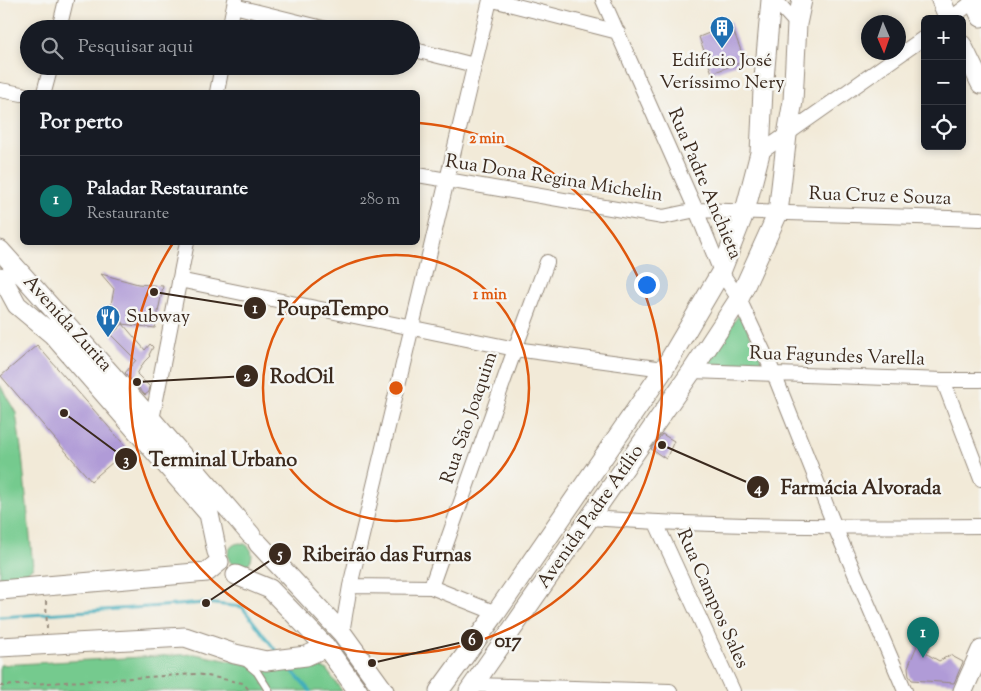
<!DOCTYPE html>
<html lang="pt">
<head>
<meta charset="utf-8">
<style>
	:root { --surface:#171b24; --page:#242831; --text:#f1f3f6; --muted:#9ea1a6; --line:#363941; --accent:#0f766e }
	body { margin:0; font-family:"Sorts Mill Goudy",serif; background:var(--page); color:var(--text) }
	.controls { position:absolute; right:15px; top:15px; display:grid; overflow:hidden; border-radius:8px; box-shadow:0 2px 8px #0003 }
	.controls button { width:45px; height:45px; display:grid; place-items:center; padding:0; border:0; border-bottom:1px solid var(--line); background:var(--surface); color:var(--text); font:25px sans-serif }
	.compass { position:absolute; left:861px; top:15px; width:45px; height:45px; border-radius:50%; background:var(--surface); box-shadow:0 2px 8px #0003; rotate:178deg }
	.you { position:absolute; left:646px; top:284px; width:18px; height:18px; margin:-12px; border:4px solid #fff; border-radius:50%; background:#1a73e8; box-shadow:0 0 0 8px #1a73e833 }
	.badge { display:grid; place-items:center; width:32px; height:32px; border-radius:50%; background:var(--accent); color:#fff; font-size:16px; font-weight:700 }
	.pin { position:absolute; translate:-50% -41px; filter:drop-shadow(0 1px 2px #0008) }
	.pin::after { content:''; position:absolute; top:26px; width:18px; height:15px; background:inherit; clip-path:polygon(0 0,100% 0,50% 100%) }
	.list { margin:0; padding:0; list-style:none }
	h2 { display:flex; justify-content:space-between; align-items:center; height:65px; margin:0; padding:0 20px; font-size:21px }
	h2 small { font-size:16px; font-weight:400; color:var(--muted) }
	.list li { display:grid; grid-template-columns:32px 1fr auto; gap:15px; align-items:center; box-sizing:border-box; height:90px; padding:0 20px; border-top:1px solid var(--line) }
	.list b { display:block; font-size:19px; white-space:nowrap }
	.list p { margin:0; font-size:16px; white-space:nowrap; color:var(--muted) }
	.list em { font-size:16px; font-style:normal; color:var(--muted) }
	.icon { flex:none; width:28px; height:28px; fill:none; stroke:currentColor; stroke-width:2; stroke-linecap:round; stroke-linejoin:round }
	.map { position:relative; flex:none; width:981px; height:691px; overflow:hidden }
	.search { position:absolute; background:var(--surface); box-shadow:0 2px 8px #0003; left:20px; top:20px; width:400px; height:55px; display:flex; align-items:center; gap:12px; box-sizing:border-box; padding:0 18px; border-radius:28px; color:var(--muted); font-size:19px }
	.panel { position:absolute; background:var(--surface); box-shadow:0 2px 8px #0003; left:20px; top:90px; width:400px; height:155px; border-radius:8px }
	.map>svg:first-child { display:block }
	.green { fill:#74ca8e; stroke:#587a56 }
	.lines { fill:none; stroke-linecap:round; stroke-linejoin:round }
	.stream { stroke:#3fadbc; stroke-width:3 }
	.building { fill:#b09bd7 }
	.lane-casing { stroke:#968a7b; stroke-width:9 }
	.street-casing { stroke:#968a7b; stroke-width:16 }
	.secondary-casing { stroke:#968a7b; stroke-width:21 }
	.path { stroke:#968a7b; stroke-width:2; stroke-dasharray:4 4; stroke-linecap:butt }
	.lane { stroke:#fff; stroke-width:7 }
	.street { stroke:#fff; stroke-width:14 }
	.secondary { stroke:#fff; stroke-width:19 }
	.ring { fill:none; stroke:#df570d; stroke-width:2.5 }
	.labels { text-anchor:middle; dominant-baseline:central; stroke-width:5; stroke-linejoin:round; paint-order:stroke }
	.poi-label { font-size:19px; fill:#3b2a1e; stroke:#f6f6f2 }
	.street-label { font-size:19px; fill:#3b2a1e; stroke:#f6f6f2 }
	.centre { fill:#df570d; stroke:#f6f6f2; stroke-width:2.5 }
	.ring-label { font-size:15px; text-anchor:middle; font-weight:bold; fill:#df570d; stroke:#f6f6f2; stroke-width:5; stroke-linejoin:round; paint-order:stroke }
	.leader { fill:none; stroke:#3b2a1e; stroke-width:2 }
	.callout-dot { fill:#3b2a1e; stroke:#f6f6f2; stroke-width:2 }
	.mark-label { font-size:15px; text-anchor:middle; font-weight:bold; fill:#fff }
	.callout-label { font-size:20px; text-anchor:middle; font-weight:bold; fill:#3b2a1e; stroke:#f6f6f2; stroke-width:5; stroke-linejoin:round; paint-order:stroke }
</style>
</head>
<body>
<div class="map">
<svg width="981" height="691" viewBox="0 0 981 691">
	<rect width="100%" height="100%" fill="#f6f6f2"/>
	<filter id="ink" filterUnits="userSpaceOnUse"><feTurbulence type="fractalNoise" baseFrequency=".02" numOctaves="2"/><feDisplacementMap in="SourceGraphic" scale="10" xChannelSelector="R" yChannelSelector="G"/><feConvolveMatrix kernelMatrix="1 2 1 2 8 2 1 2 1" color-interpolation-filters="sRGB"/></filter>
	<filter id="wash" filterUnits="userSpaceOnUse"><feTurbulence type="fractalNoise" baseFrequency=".0096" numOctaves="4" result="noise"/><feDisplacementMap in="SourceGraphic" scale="20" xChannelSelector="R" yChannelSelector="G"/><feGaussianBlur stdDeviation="1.12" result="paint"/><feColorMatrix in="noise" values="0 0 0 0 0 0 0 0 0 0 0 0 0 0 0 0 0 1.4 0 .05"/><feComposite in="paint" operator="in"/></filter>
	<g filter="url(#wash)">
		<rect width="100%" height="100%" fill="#f2ead8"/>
		<!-- green -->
		<path class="green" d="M740 313 766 370 702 367Z
			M0 385 16 413 22 455 33 567 19 580 0 582Z
			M228 555a12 12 0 1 1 24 0a12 12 0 1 1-24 0Z
			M195 654 270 669 315 666 326 669 342 691H0V665Z"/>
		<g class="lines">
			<!-- stream -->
			<path class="stream" d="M0 617 206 603 242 607 277 652
				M287 665 310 691"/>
		</g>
		<g id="blocks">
			<!-- building -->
			<path class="building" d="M730 22 745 61 712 73 699 37 719 29 718 27Z
				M101 274 138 284 163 286 155 328 123 324 145 350 150 344 153 347 149 355 150 356 144 362 137 374 150 387 149 392 145 395 125 373 136 360 111 335 124 323 108 320 114 289Z
				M37 345 128 449 91 481 1 376Z
				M662 434 674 441 666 459 651 449Z
				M921 636 932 641 927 654 939 661 950 655 963 662 954 683 912 680 909 676 908 667Z"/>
		</g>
	</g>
	<g filter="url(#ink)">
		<use href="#blocks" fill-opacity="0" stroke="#968a7b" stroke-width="1"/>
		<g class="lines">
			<defs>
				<path id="lane" d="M245 662 257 672 269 691"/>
				<path id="street" d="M493 0 618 32
					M603 0 696 210 721 272 739 299 774 374 835 527 905 691
					M775 0 797 24
					M234 6 327 29
					M950 19 975 0
					M59 29 66 0
					M229 29 235 0
					M411 49 474 65
					M0 90 22 94
					M44 92 51 66
					M217 92 222 66
					M760 153 925 37
					M418 175 663 217 696 210 981 219
					M179 280 515 349 664 369
					M692 371 943 380H981
					M943 380 981 479
					M152 420 187 242
					M589 518C720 527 850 527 981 526
					M656 523 733 691
					M350 586 431 587 496 613
					M431 587 515 349 547 262
					M342 633 350 586 490 0
					M475 685 670 691"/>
				<path id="secondary" d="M941 0 949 19
					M973 0 981 17
					M962 45 981 84
					M0 250 152 420 251 535
					M0 277 4 281 17 305 53 335 209 514 217 552
					M258 543 342 633 384 691
					M236 575 270 589 326 647 358 691
					M0 590 207 572 219 562
					M0 647 185 637 235 654 266 661 306 656 326 647
					M439 691 496 613 664 369 721 272 745 211 760 153 763 90 771 0
					M469 691 692 371 739 299 778 213 787 135 793 101 797 24 802 0
					M963 691 981 650"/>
			</defs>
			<!-- lane casing -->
			<use href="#lane" class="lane-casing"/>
			<!-- street casing -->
			<use href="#street" class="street-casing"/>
			<!-- secondary casing -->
			<use href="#secondary" class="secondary-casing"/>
			<!-- path -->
			<path class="path" d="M46 601 47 629
				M0 686 197 674 243 683 250 691"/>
			<!-- lane -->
			<use href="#lane" class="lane"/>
			<!-- street -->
			<use href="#street" class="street"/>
			<!-- secondary -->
			<use href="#secondary" class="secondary"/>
		</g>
	</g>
	<!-- distance rings -->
	<g class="ring">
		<circle cx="396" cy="388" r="133"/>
		<path d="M419 123A266 266 0 1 1 173 243"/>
	</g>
	<!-- icons -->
	<defs>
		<symbol id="building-pin" viewBox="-11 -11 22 30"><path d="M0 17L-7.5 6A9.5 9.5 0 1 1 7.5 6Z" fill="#1f6fb2" stroke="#f6f6f2"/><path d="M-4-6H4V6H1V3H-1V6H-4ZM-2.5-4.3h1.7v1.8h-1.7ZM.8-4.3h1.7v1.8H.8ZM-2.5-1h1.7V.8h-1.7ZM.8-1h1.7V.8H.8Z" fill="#fff"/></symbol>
		<symbol id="restaurant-pin" viewBox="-11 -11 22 30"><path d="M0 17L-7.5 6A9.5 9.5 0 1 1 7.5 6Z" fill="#1f6fb2" stroke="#f6f6f2"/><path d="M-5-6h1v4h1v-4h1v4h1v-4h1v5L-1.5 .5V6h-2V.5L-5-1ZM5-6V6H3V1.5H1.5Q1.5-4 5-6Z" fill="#fff"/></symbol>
	</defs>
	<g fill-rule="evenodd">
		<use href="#building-pin" x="708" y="14" width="28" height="38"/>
		<use href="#restaurant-pin" x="94" y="303" width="28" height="38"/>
	</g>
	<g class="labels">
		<!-- poi labels -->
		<g class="poi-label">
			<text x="722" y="61">Edifício José<tspan x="722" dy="22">Veríssimo Nery</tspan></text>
			<text x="126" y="317" text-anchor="start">Subway</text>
		</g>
		<!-- street labels -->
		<g class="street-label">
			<text transform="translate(554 179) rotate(9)">Rua Dona Regina Michelin</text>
			<text transform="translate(704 184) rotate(67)">Rua Padre Anchieta</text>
			<text transform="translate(880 197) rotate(2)">Rua Cruz e Souza</text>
			<text transform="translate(67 324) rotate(48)">Avenida Zurita</text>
			<text transform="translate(837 357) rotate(2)">Rua Fagundes Varella</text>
			<text transform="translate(470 418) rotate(-71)">Rua São Joaquim</text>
			<text transform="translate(591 517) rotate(-55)">Avenida Padre Atílio</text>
			<text transform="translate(712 599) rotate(66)">Rua Campos Sales</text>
		</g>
	</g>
	<circle cx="396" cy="388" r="8" class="centre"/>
	<g class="ring-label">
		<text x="487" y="143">2 min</text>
		<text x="490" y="299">1 min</text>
	</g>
	<!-- callouts -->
	<path class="leader" d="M154 292L255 308M137 382L247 376M64 413L126 459M662 445L758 487M206 603L280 554M372 663L472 640"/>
	<g class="callout-dot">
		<circle cx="154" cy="292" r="5"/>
		<circle cx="137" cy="382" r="5"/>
		<circle cx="64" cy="413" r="5"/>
		<circle cx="662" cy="445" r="5"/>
		<circle cx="206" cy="603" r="5"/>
		<circle cx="372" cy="663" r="5"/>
		<circle cx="255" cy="308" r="12"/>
		<circle cx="247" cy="376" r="12"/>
		<circle cx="126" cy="459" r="12"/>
		<circle cx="758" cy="487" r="12"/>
		<circle cx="280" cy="554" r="12"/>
		<circle cx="472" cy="640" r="12"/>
	</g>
	<g class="mark-label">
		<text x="255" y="313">1</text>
		<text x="247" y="381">2</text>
		<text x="126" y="465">3</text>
		<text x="758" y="493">4</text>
		<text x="280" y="559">5</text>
		<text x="472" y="645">6</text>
	</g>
	<g class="callout-label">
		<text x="333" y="315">PoupaTempo</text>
		<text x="302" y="383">RodOil</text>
		<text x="223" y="466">Terminal Urbano</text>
		<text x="861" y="494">Farmácia Alvorada</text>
		<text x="387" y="561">Ribeirão das Furnas</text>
		<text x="508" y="647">017</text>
	</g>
</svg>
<div class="controls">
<button>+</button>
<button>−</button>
<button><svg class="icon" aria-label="locate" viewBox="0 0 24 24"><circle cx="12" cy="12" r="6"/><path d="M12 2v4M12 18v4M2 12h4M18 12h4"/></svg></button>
</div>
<svg class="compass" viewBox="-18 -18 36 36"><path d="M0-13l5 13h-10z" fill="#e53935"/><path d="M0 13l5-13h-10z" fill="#9ea1a6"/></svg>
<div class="you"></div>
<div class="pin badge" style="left:923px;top:658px">1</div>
<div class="search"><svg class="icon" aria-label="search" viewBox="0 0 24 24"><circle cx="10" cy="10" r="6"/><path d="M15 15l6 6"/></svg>Pesquisar aqui</div>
<section class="panel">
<h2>Por perto<small></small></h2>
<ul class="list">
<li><span class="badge">1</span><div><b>Paladar Restaurante</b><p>Restaurante</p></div><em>280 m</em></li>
</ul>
</section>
</div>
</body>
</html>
